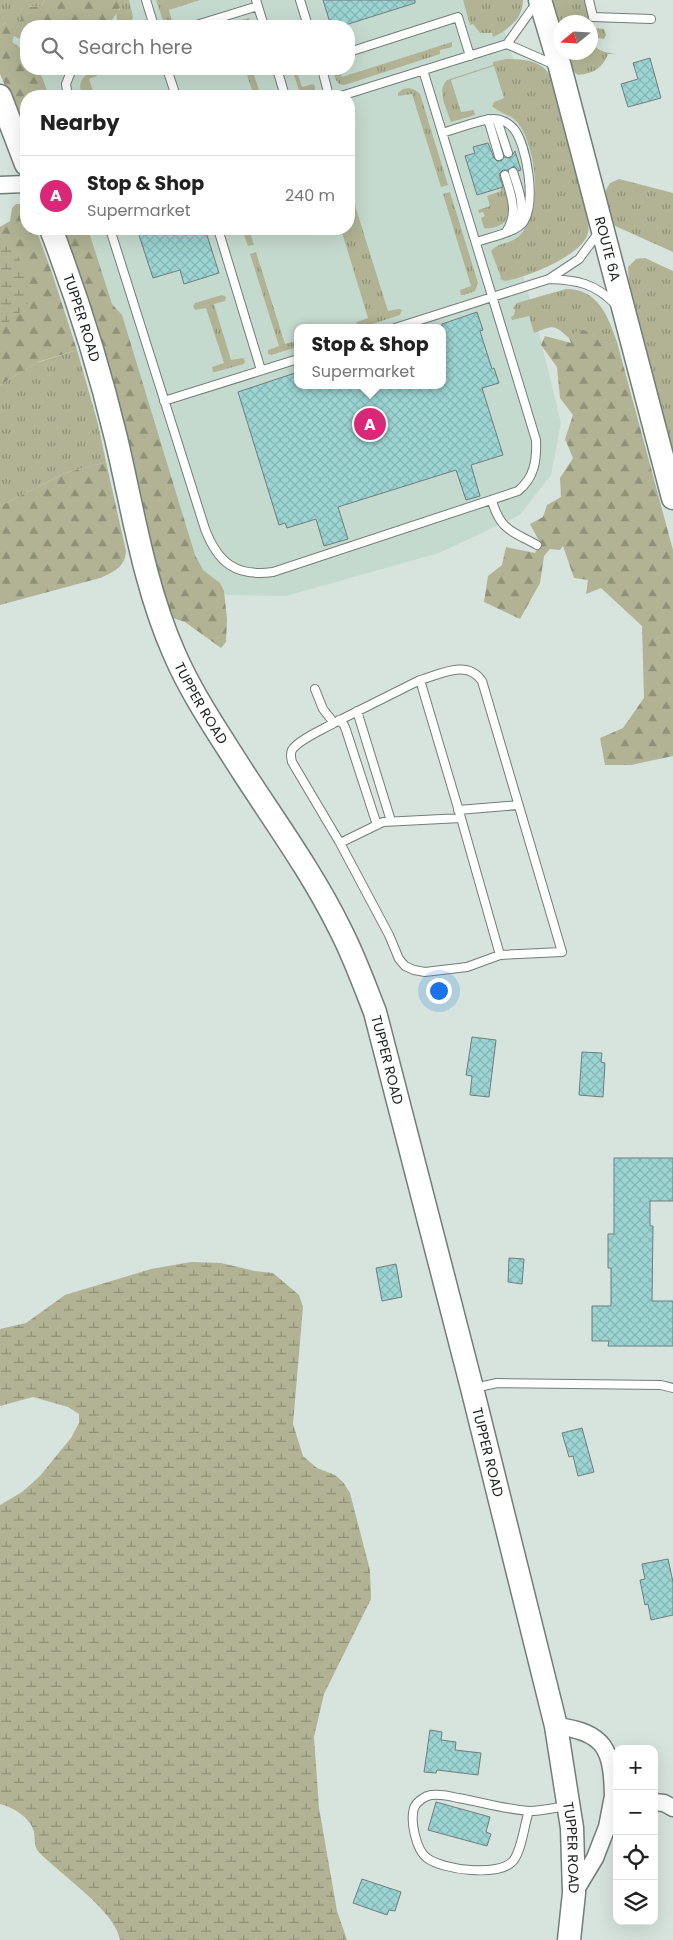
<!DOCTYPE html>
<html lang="en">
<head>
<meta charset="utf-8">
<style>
	:root { --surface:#fff; --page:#f2f2f2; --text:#222; --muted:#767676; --line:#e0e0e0; --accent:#db2777 }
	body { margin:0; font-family:Poppins,sans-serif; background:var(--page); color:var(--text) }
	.controls { position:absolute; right:15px; bottom:15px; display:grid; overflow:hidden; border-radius:10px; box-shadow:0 5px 20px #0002 }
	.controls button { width:45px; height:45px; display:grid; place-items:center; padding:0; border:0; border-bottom:1px solid var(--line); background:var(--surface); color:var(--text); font:25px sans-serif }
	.compass { position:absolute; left:553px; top:15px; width:45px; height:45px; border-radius:50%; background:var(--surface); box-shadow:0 5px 20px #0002; rotate:252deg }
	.you { position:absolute; left:438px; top:990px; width:18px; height:18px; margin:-12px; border:4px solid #fff; border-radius:50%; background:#1a73e8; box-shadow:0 0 0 8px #1a73e833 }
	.badge { display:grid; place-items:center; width:32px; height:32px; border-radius:50%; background:var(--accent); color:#fff; font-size:16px; font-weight:700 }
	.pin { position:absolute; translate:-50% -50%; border:2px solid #fff; box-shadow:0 1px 5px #0006 }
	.popup { position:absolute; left:294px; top:324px; width:152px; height:65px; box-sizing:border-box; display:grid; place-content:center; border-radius:10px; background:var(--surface); filter:drop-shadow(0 1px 4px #0005); font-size:16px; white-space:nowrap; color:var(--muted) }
	.popup b { font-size:19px; color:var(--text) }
	.popup::after { content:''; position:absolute; left:50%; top:100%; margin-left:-10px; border:10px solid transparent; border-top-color:var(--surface) }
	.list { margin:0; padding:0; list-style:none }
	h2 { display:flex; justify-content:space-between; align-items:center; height:65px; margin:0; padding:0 20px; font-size:21px }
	h2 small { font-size:16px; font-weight:400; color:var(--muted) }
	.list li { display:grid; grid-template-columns:32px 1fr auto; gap:15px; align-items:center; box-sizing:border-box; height:80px; padding:0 20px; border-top:1px solid var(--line) }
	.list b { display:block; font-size:19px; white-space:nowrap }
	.list p { margin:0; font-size:16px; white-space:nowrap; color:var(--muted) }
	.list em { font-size:16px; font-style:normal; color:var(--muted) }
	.icon { flex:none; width:28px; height:28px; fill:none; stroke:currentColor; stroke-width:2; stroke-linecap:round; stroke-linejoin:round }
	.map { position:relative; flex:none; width:673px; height:1940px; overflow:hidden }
	.search { position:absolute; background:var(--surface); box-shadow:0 5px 20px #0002; left:20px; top:20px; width:335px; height:55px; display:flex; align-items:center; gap:12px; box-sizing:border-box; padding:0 18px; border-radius:20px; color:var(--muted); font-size:19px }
	.panel { position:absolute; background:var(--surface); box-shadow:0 5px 20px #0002; left:20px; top:90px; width:335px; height:145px; border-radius:20px }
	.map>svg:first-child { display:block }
	.built { fill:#c5dacf; fill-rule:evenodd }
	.grass { fill:url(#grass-tufts) }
	.forest { fill:url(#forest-firs) }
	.wetland { fill:url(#wetland-marsh) }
	.building { fill:url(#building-cross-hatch); stroke:#6f7e7d }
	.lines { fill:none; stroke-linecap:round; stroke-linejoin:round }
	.service-casing { stroke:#727e78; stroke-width:10 }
	.minor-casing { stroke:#727e78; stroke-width:19 }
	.secondary-casing { stroke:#727e78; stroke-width:25 }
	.service { stroke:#fff; stroke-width:8 }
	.minor { stroke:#fff; stroke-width:16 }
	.secondary { stroke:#fff; stroke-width:22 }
	.labels { text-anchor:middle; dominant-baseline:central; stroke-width:5; stroke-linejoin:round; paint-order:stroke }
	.street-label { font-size:14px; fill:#1a1f1c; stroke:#e3f1eb }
</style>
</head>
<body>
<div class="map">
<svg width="673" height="1940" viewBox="0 0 673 1940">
	<defs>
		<pattern id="grass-tufts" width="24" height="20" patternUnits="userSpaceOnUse" patternTransform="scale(1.25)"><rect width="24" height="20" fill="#b1b394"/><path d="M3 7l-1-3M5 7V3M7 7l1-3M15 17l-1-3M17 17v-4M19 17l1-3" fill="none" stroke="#8f9178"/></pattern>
		<pattern id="forest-firs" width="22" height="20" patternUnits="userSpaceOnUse" patternTransform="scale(1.25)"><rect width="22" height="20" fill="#b1b394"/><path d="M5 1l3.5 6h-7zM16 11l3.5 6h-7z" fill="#8f9178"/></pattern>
		<pattern id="wetland-marsh" width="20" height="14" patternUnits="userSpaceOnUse" patternTransform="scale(1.25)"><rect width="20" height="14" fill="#b1b394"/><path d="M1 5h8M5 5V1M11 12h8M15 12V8" fill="none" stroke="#8f9178"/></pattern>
		<pattern id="building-cross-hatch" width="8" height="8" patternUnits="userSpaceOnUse" patternTransform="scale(1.25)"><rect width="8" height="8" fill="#9bd4d2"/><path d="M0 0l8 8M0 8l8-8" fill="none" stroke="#85b6b4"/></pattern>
	</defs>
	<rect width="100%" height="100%" fill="#d6e4dd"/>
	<!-- built -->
	<path class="built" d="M111 0H496L548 180 540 219 515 249 533 309 561 423 551 475 520 515 439 553 286 596 226 595 187 554 76 229H349V96H31L8 33 26 27V69H349V26H29ZM298 328H442V385H298Z"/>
	<!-- grass -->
	<path class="grass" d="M0 0H45L41 6H31L20 13 21 18 18 23H6L0 26Z
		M118 0H129L133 17 130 26H118L116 12 120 9Z
		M156 0H200L169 10 172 22 170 23 163 21Z
		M463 0H523C523 19 509 29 493 37L492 33H480L473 24 470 25Z
		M553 0H585L590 22H560V29Z
		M249 18 251 21 250 24 245 26H221Z
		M591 23 593 28 604 29 606 35 604 39 598 38 593 41C595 51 605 52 615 54H608C602 69 594 73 578 75 570 70 569 61 567 53L590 52Z
		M452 42V47L440 50V54L345 85C335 85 335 77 333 69H337L342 77Z
		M506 59C524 59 542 60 551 77L587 213C588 221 590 229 587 236 578 257 525 278 505 281L500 279 501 277 491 251C497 243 507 244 515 239 519 237 523 232 525 228 543 206 535 142 517 122 510 114 499 113 492 106L494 102 504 98 494 66 451 80 461 112 474 110 475 115 451 122C447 109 436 91 447 80L493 65V62Z
		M97 69 101 71V74L89 79 93 91 82 94C76 81 86 73 97 69Z
		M245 69H252L261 96H254Z
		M292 69H296L302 87 313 84 315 86V93L308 96 307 93H300Z
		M409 88 415 90 420 94 448 185 441 187 412 94 398 96V93L403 89Z
		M619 179 673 193V252L613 225 610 222 605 192 610 183Z
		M349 186 388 311 399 309 402 310 400 315 360 328 356 325 357 322 368 318 341 229H349Z
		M505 187C507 202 515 221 496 227 491 228 488 229 484 228L481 218 485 216 483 212 479 213 478 210 490 206 487 196 501 191V188Z
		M450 192 478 283 475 291 464 295H461L460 290 471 286 443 194Z
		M242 229H249L254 245 248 246Z
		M256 252 285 344 297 341V347L271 355 268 354V350L279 346 250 254Z
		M645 258 673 271V454L629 287 628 267 636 259Z
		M566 289C599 289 608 317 617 342 611 345 607 341 600 344L593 333 569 338C554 324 553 325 534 333L529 316 512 320 511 317 514 315 515 310 513 308 517 303Z
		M222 295 226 297 225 301 214 304 231 360 243 358 245 361 244 364 215 372H213L212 367 224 363 206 308 195 310 193 306 195 303Z
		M77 350 98 424 106 462 65 473 0 506V385L36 363Z"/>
	<!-- forest -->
	<path class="forest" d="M45 0H118L121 6 110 23 101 26H26V42L14 36 12 42C25 51 26 53 26 69H36L42 77 49 96H26V134L0 74V26L6 23 18 22 21 19 20 13 23 7 41 6Z
		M16 204H25L26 206V229H36L52 273 77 350 38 362 0 385V227L10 221 12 208Z
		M61 229H88L112 304 122 315 195 555 203 570 220 583 224 591 227 619 226 642 221 648 185 622 170 617Z
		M583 330 593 333 600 343C607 341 611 345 617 342L673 550V756L631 765H605L600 738 623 728 644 698 642 626 601 588 586 594 588 580 574 578 563 546 560 550 550 549 544 556 540 583 520 619 484 602 488 576 502 565 506 547 535 553 539 541 530 524 543 517 547 505 561 497 560 478 573 458 565 439 573 415 560 398 557 367 541 345 545 336 571 343 569 338 575 332Z
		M106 462 126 551C125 567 114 572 100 578L0 605V506L65 473Z"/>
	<!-- wetland -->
	<path class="wetland" d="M10 246C25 263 28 280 28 303L18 314 0 329V247Z
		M191 1262 221 1263 255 1271 273 1273 299 1295 303 1307 293 1424 303 1456 317 1468 335 1475 343 1482 350 1493 370 1570 371 1599 324 1694 314 1737 319 1808 337 1911 347 1940H120C115 1910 60 1875 38 1851 34 1846 35 1838 34 1832 31 1818 13 1807 0 1804V1505L22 1492 39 1477 71 1438 79 1423V1414L68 1407 33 1397 0 1406V1329L26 1323 65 1295 151 1269Z"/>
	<!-- building -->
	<path class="building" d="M323 0H415V3L342 26H331Z
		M650 58 661 98 628 107 621 84 638 79 633 63Z
		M488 143 494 158 497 161H501L504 157 510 158 515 151 521 170 518 171 514 166 508 170H503L499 174 503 187 477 195 465 156 475 153 473 147Z
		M137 229H205L219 273 184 284 180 270 153 278Z
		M477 312 483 330 480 331 492 369 494 368 499 383 482 388 503 455 471 465 480 496 466 500 456 470 338 507 348 539 324 546 316 519 287 528 285 523 279 525 238 392 298 372V385H442V324Z
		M472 1037 496 1040 489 1097 470 1095 472 1076 466 1075Z
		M582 1052 602 1053 601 1062 605 1063 603 1097 579 1095Z
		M614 1158H673V1201H650V1226H653L652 1301H673V1346H608L609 1341H592V1306H611V1268H608V1234H614Z
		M509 1258 524 1259 522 1284 508 1282Z
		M396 1264 402 1297 382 1301 376 1268Z
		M582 1428 594 1472 578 1476 573 1456 569 1457 562 1433Z
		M668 1559 673 1582V1615L651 1620 648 1604 645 1605 640 1580 645 1579 642 1564Z
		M430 1730 442 1732 441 1740 456 1742 455 1750 481 1753 478 1775 437 1770 436 1773 424 1772Z
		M436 1802 490 1817 486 1832 491 1834 487 1846 428 1830Z
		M362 1879 401 1892 395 1911 389 1910 387 1915 353 1903Z"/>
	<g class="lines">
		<defs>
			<path id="service" d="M146 0 154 26
				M256 0 264 26
				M300 0 308 26
				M589 0 593 17 651 19
				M537 2 507 44 555 65
				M193 26 258 6
				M349 52 458 17 470 56
				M167 69 176 96
				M277 69 285 96
				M322 69 329 96
				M68 96 66 84 72 69
				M341 96 507 44
				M488 119 499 156
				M497 120 508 153
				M442 133C454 130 483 118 494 119 501 119 509 123 514 129 527 146 536 201 524 221 518 232 488 238 476 242
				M513 172C518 188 526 206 518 222
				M505 175C511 195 519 213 506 232
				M110 229 205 529C218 563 236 577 273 572L518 491C534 478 537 461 536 440L423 70
				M218 229 261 370
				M599 232 579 259 549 279C577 280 595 283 616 305
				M395 328 549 279
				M164 401 298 359
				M492 501C501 531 512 531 537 545
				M420 680C441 674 467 659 482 681L562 952 500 955 461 818
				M315 689 323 709 334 723 420 680 461 818 383 822 340 843 292 762C291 758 290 754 292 750 298 740 324 729 334 723
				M357 711 391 821
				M339 720 344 725 346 730 377 825
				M458 810 518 805
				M340 843 389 935 399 959 405 966 414 970 425 972 467 967 500 955
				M474 1388 497 1383 661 1385 673 1388
				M529 1811C524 1825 522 1850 513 1861 499 1877 443 1870 427 1858 416 1850 410 1821 414 1808 416 1802 425 1796 431 1795 439 1794 450 1796 458 1798 481 1802 505 1809 529 1811 541 1811 554 1808 566 1806"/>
			<path id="minor" d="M0 185 26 184
				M556 1726C606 1732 612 1750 613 1796L617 1797
				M654 1802 664 1803 673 1808
				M574 1893 595 1858 607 1827 613 1796"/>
			<g id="secondary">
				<path id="s1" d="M540 0 560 67 673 498"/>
				<path d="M0 96 26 164"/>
				<path id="s2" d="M51 229C77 297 99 367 116 438 133 510 144 585 174 653 192 695 219 734 243 772 276 823 313 874 340 929 354 956 364 984 375 1012L472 1388 556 1726 572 1828 574 1893 569 1940"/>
			</g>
		</defs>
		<!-- service casing -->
		<use href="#service" class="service-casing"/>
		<!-- minor casing -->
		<use href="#minor" class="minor-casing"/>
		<!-- secondary casing -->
		<use href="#secondary" class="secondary-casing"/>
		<!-- service -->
		<use href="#service" class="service"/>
		<!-- minor -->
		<use href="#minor" class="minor"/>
		<!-- secondary -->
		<use href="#secondary" class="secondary"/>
	</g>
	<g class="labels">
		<!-- street labels -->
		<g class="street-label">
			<text stroke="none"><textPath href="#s1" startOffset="258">ROUTE 6A</textPath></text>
			<text stroke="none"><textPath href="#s2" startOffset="94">TUPPER ROAD</textPath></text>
			<text stroke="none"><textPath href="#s2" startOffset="499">TUPPER ROAD</textPath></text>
			<text stroke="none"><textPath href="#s2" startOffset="904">TUPPER ROAD</textPath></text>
			<text stroke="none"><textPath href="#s2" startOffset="1309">TUPPER ROAD</textPath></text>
			<text stroke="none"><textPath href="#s2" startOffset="1714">TUPPER ROAD</textPath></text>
		</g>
	</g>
</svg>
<div class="controls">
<button>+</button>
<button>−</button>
<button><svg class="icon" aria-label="locate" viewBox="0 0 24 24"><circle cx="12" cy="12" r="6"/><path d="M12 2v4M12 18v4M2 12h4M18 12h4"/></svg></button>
<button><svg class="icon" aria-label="layers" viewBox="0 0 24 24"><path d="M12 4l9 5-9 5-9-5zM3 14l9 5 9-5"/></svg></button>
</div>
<svg class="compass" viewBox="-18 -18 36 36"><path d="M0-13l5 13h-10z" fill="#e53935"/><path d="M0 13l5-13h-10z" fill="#767676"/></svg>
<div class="you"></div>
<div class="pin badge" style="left:370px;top:424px">A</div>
<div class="popup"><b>Stop &amp; Shop</b>Supermarket</div>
<div class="search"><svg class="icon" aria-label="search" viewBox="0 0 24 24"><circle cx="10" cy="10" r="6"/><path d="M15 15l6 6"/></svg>Search here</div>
<section class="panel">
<h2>Nearby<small></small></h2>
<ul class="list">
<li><span class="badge">A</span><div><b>Stop &amp; Shop</b><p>Supermarket</p></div><em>240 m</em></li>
</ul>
</section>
</div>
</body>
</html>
